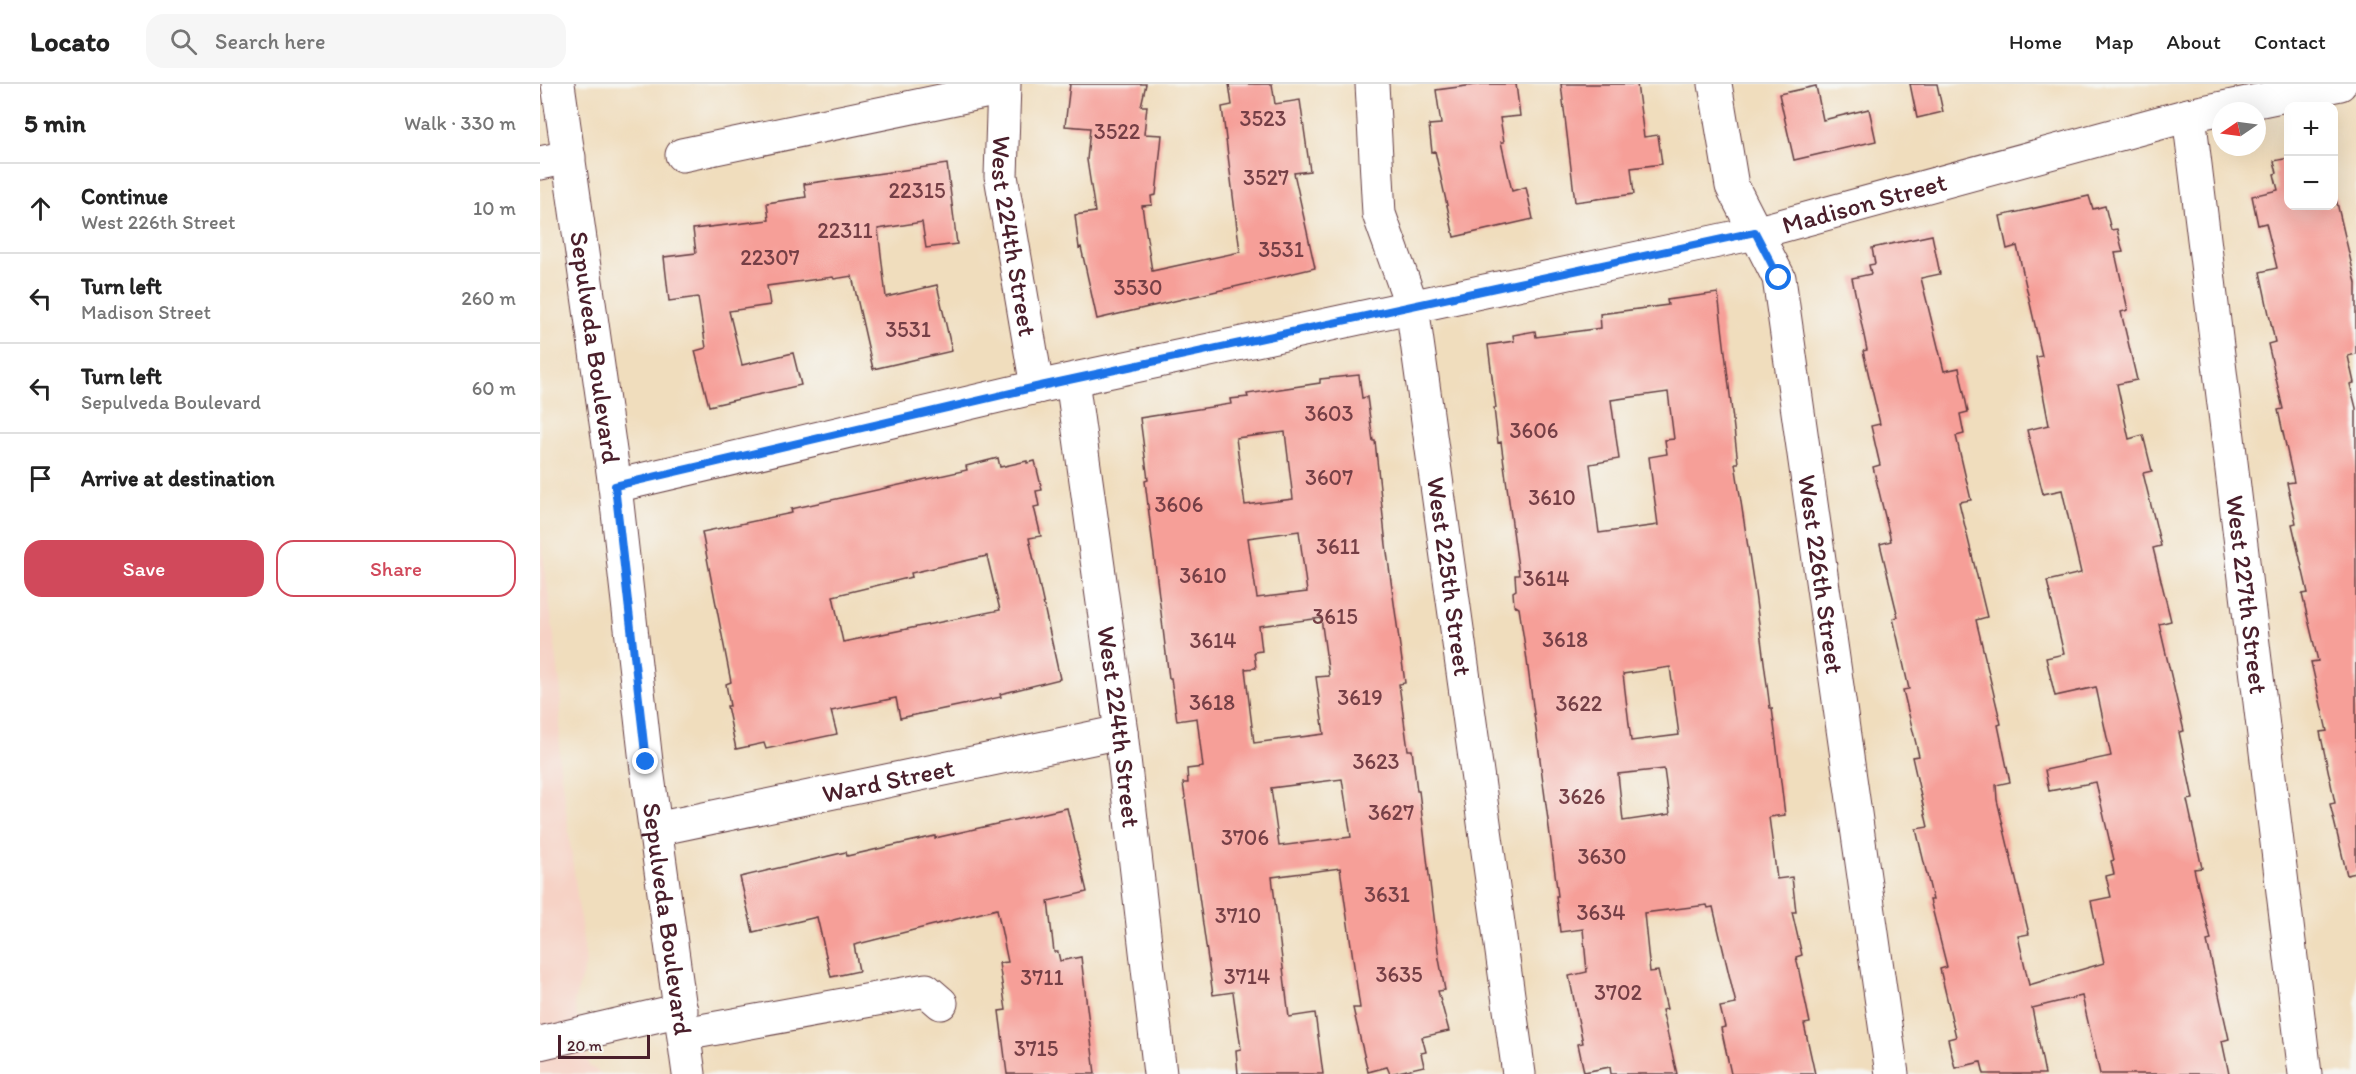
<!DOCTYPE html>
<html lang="en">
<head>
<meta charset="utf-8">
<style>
	:root { --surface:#fff; --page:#f6f6f6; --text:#222; --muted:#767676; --line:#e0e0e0; --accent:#d1495b }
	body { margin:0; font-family:Itim,sans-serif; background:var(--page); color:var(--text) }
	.controls { position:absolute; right:18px; top:18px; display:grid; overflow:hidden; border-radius:12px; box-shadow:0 6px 24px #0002 }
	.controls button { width:54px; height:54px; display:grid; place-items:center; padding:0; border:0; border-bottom:2px solid var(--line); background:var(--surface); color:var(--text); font:30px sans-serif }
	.compass { position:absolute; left:1672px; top:18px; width:54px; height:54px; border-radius:50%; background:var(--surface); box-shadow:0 6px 24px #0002; rotate:257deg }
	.scale { position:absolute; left:18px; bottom:15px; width:92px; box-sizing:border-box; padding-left:6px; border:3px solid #4a1f2b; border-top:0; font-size:16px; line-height:21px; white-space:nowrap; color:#4a1f2b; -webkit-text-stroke:4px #f6f6f2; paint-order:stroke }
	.stop { position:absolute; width:18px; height:18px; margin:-14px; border:4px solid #1a73e8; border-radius:50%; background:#fff }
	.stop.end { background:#1a73e8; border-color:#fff; box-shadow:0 2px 6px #0008 }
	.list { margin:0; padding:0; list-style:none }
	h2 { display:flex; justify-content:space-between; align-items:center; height:78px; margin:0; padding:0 24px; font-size:26px }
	h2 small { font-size:20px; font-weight:400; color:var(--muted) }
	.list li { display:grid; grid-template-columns:39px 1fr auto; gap:18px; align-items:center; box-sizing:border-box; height:90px; padding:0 24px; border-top:2px solid var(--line) }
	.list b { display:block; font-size:22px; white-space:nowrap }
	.list p { margin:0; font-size:20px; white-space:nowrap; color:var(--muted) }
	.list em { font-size:20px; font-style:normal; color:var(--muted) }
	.actions { display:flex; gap:12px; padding:18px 24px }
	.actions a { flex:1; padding:14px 0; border:2px solid var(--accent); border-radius:18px; text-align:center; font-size:21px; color:var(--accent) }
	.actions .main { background:var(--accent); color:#fff }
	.icon { flex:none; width:33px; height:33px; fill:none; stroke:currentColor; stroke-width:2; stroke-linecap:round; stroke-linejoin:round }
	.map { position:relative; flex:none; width:1816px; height:990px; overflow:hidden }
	header { display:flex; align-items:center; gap:36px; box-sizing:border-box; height:84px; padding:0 30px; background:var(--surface); border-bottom:2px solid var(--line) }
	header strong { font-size:28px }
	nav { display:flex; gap:33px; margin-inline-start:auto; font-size:21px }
	.search { width:420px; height:54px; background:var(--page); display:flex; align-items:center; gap:15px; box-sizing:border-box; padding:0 21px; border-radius:18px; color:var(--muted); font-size:22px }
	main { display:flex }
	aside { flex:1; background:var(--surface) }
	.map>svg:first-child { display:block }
	.built { fill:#f6d2c5 }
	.building { fill:#f69f98; fill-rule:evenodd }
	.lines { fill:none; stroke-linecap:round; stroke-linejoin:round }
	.minor-casing { stroke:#633c41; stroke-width:35 }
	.major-casing { stroke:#633c41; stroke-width:35 }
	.minor { stroke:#fff; stroke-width:33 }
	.major { stroke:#fff; stroke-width:33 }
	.route { stroke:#1a73e8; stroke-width:8 }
	.labels { text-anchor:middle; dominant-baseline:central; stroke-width:6; stroke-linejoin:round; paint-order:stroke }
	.number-label { font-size:22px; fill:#753f46 }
	.street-label { font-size:26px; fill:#4a1f2b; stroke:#f6f6f2 }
</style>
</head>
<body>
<header>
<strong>Locato</strong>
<div class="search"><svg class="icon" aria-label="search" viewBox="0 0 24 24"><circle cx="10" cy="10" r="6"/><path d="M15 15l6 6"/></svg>Search here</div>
<nav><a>Home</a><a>Map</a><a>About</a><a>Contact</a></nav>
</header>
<main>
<aside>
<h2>5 min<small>Walk · 330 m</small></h2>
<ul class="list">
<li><svg class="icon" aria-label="ahead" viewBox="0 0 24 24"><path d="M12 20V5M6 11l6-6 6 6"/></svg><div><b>Continue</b><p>West 226th Street</p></div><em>10 m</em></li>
<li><svg class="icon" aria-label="left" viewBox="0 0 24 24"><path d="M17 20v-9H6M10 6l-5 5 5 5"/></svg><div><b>Turn left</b><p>Madison Street</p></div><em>260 m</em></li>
<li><svg class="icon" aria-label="left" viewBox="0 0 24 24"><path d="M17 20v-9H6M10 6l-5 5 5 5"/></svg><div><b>Turn left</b><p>Sepulveda Boulevard</p></div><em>60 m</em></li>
<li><svg class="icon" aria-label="arrive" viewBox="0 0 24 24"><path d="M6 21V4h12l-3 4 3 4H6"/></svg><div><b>Arrive at destination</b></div></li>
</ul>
<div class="actions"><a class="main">Save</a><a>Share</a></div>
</aside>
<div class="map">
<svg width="1816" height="990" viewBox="0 0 1816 990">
	<rect width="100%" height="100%" fill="#f6f6f2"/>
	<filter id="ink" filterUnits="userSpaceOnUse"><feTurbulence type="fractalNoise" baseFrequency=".0167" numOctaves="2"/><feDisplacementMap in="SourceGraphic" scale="12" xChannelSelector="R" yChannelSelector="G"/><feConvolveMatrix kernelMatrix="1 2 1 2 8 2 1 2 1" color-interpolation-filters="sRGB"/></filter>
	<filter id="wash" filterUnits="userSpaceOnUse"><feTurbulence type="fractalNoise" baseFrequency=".008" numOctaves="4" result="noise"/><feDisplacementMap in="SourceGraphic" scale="24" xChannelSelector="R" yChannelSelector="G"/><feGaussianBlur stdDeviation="1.35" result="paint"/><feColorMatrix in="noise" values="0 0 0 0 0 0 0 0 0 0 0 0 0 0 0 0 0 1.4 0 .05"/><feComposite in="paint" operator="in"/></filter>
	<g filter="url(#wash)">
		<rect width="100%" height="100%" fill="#f0ddbd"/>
		<!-- built -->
		<path class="built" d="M0 446 21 607 19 675 46 879 34 918 49 982 62 990H0Z"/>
		<g id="blocks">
			<!-- building -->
			<path class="building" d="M530 0H606L601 22H607L604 50 622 51 616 111 611 112 612 121 602 122 612 187 700 168 682 23 692 21 689 0H732L735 20 760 16 770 87 754 89 775 184 557 235 541 163 539 164 535 131 555 128 547 76 550 44 525 42Z
				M942 0H976L980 32 960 34 964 58H961L972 107 986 103 993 135 914 153 895 67 892 68 889 41 901 40 896 6Z
				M1021 0H1097L1104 53 1118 51 1122 80 1091 84 1094 110 1035 118Z
				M1370 0H1397L1403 28 1377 34Z
				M1276 2 1283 36 1329 25 1336 57 1254 76 1239 10Z
				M1749 74V122H1794V106L1816 199V270L1808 272 1814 299 1810 300 1816 324V789L1807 791 1790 720 1795 719 1780 648 1787 647 1771 578 1778 577 1762 510 1768 509 1752 440 1756 439 1747 399 1754 398 1738 326 1743 325 1728 260 1735 258 1720 188 1737 184 1726 139 1718 141 1712 112 1738 106 1734 90 1737 89 1734 77Z
				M407 80 417 160 386 164 382 138 338 145 346 213 397 201 412 267 333 285 312 192 294 195 293 193 227 202 230 221 189 227 202 281 253 269 261 301 169 322 155 267 166 264 158 213 129 217 124 173 156 169 153 145 229 136 227 119 266 113 264 100Z
				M1549 112 1553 125 1565 122 1571 146 1577 145 1583 168 1575 169 1588 226 1581 228 1597 296 1577 300 1589 355 1603 351 1612 387 1603 389 1621 462 1613 464 1631 537 1619 540 1644 647 1639 648 1653 715 1647 716 1662 784 1654 785 1671 856 1667 857 1689 955 1682 957 1689 990H1560L1542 912 1492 924 1505 990H1444L1441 978 1415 984 1408 955 1416 953 1400 885 1407 883 1390 816H1393L1376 745 1388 743 1372 673 1379 672 1363 606 1369 605 1353 534 1358 533 1340 460 1351 457 1333 383 1340 381 1331 342 1340 340 1323 267 1327 266 1312 194 1331 190 1329 181 1335 180 1332 164 1392 151 1400 190 1381 194 1404 287 1419 284 1428 328 1420 330 1424 350 1416 352 1431 416 1419 418 1447 533 1436 536 1461 640 1458 641 1470 698 1456 701 1457 716 1489 850 1478 852 1489 901 1564 879 1551 817 1571 813 1566 792 1574 790 1571 777 1574 776 1556 698 1509 707 1505 686 1571 672 1556 603 1515 612 1506 574 1524 570 1507 497 1541 489 1522 406 1503 410 1487 346 1509 341 1496 273 1502 272 1477 162 1467 165 1460 132Z
				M1178 209 1198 379H1195L1215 509 1230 624H1232L1245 731 1229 733 1237 795 1252 793 1256 828H1252L1262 871 1256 873 1270 939 1264 940 1275 990H1191L1181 944 1185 943 1180 923 1196 920 1173 823 1168 824 1167 821 1104 829 1110 888 1118 887 1127 925 1122 926 1137 990H1071L1070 983 1044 988 1038 960 1043 959 1029 892 1047 888 1043 845 1020 848 1016 812H1018L986 569 979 524 974 521 973 508 976 506 975 491H979L961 358 958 359 954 324H956L948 261 974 257 973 251 995 247 996 253 1061 244 1060 230 1128 221 1127 216ZM1128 308 1134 355 1125 356 1127 370 1109 373 1118 441 1059 449 1050 380 1079 375 1071 316ZM1130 583 1139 651 1091 657 1083 590ZM1124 685 1130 730 1083 737 1078 690Z
				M819 291 822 314 827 313 833 357H835L846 461 865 599 859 600 868 666H872L877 707H879L899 875 905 906 898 907 909 947 882 953 886 968 881 969 884 982 850 990 847 983 828 988 813 924H820L800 784 732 793 749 933 775 929 783 990H698L696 966 701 965 693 908 673 911 643 699H648L647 685 663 683 657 634 637 637 631 594H629L605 397 608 396 600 334 691 320 690 315 708 313 707 310 780 299V295ZM745 348 753 415 705 421 696 354ZM759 447 767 508 717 514 708 454ZM781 534 789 592 776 593 784 650 714 659 705 585 716 584 714 568 722 567 719 542ZM802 695 811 753 739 762 731 704Z
				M458 374 460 383 487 377V379L495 377 502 406 496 407 499 422 494 423 501 452 489 454 520 595 460 610 461 613 360 634 356 614 291 627 297 650 226 665 224 659 196 665 187 622H190L186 600 191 598 162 448 252 429 251 425 427 386 426 382ZM447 472 460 526 303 558 293 512 372 493 371 489Z
				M527 724 547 808 508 817 514 868H518L520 877 541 873 555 990H467L459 927 466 926 459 879 468 878 457 825 314 861 319 887 291 893 277 833 213 848 200 793 306 768 307 772 395 752V754Z"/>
		</g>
	</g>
	<g filter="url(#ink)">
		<use href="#blocks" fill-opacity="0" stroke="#633c41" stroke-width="1.5"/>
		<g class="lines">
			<defs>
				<g id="minor">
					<path id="s1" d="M464 0 461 92 497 303"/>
					<path id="s2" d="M832 0 839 130 872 222 979 990"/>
					<path id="s3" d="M1175 0 1192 102 1239 194 1352 990"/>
					<path id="s4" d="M1649 31 1765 990"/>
					<path d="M142 71 463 4"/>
					<path d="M0 79 29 73"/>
					<path id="s5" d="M532 296 581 648 620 990"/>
					<path id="s6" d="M75 402 497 303 1215 149 1649 31 1800 0"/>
					<path id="s7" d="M116 745 581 648"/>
					<path d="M144 950 386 906 401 919"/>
					<path d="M0 959 141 926"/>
				</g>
				<g id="major">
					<path id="s8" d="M18 0 75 402 106 678 149 990"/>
				</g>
			</defs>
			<!-- minor casing -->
			<use href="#minor" class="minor-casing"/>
			<!-- major casing -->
			<use href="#major" class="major-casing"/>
			<!-- minor -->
			<use href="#minor" class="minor"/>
			<!-- major -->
			<use href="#major" class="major"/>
		</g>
	</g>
	<g class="lines" filter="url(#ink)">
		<!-- route -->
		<path class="route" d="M106 678 75 402 496 303 1215 148 1239 194"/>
	</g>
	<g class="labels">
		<!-- number labels -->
		<g class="number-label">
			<text x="723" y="34">3523</text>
			<text x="577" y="47">3522</text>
			<text x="726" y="93">3527</text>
			<text x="377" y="106">22315</text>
			<text x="305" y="146">22311</text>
			<text x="741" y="165">3531</text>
			<text x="230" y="173">22307</text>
			<text x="598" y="203">3530</text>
			<text x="368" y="245">3531</text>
			<text x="789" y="329">3603</text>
			<text x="994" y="346">3606</text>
			<text x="789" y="393">3607</text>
			<text x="1012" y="413">3610</text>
			<text x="639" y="420">3606</text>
			<text x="798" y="462">3611</text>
			<text x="663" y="491">3610</text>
			<text x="1006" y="494">3614</text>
			<text x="795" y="532">3615</text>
			<text x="1025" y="555">3618</text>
			<text x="673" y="556">3614</text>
			<text x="820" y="613">3619</text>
			<text x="672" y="618">3618</text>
			<text x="1039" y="619">3622</text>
			<text x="836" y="677">3623</text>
			<text x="1042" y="712">3626</text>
			<text x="851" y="728">3627</text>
			<text x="705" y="753">3706</text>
			<text x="1062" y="772">3630</text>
			<text x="847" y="810">3631</text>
			<text x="1061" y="828">3634</text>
			<text x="698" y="831">3710</text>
			<text x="859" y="890">3635</text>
			<text x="707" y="892">3714</text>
			<text x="502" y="893">3711</text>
			<text x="1078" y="908">3702</text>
			<text x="496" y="964">3715</text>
		</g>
		<!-- street labels -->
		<g class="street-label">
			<text stroke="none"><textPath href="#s6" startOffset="1281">Madison Street</textPath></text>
			<text stroke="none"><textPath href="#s1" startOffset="153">West 224th Street</textPath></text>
			<text stroke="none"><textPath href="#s8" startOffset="266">Sepulveda Boulevard</textPath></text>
			<text stroke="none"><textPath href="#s3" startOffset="506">West 226th Street</textPath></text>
			<text stroke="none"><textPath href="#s2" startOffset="501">West 225th Street</textPath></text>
			<text stroke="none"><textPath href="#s4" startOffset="483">West 227th Street</textPath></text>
			<text stroke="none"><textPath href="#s5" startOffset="350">West 224th Street</textPath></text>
			<text stroke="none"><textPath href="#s7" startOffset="237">Ward Street</textPath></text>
			<text stroke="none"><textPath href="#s8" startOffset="842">Sepulveda Boulevard</textPath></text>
		</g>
	</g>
</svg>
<div class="controls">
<button>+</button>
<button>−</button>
</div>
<svg class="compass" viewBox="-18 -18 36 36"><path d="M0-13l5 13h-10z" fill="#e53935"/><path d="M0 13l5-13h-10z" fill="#767676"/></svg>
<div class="scale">20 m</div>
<div class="stop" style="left:1239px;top:194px"></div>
<div class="stop end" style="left:106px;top:678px"></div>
</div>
</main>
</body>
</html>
